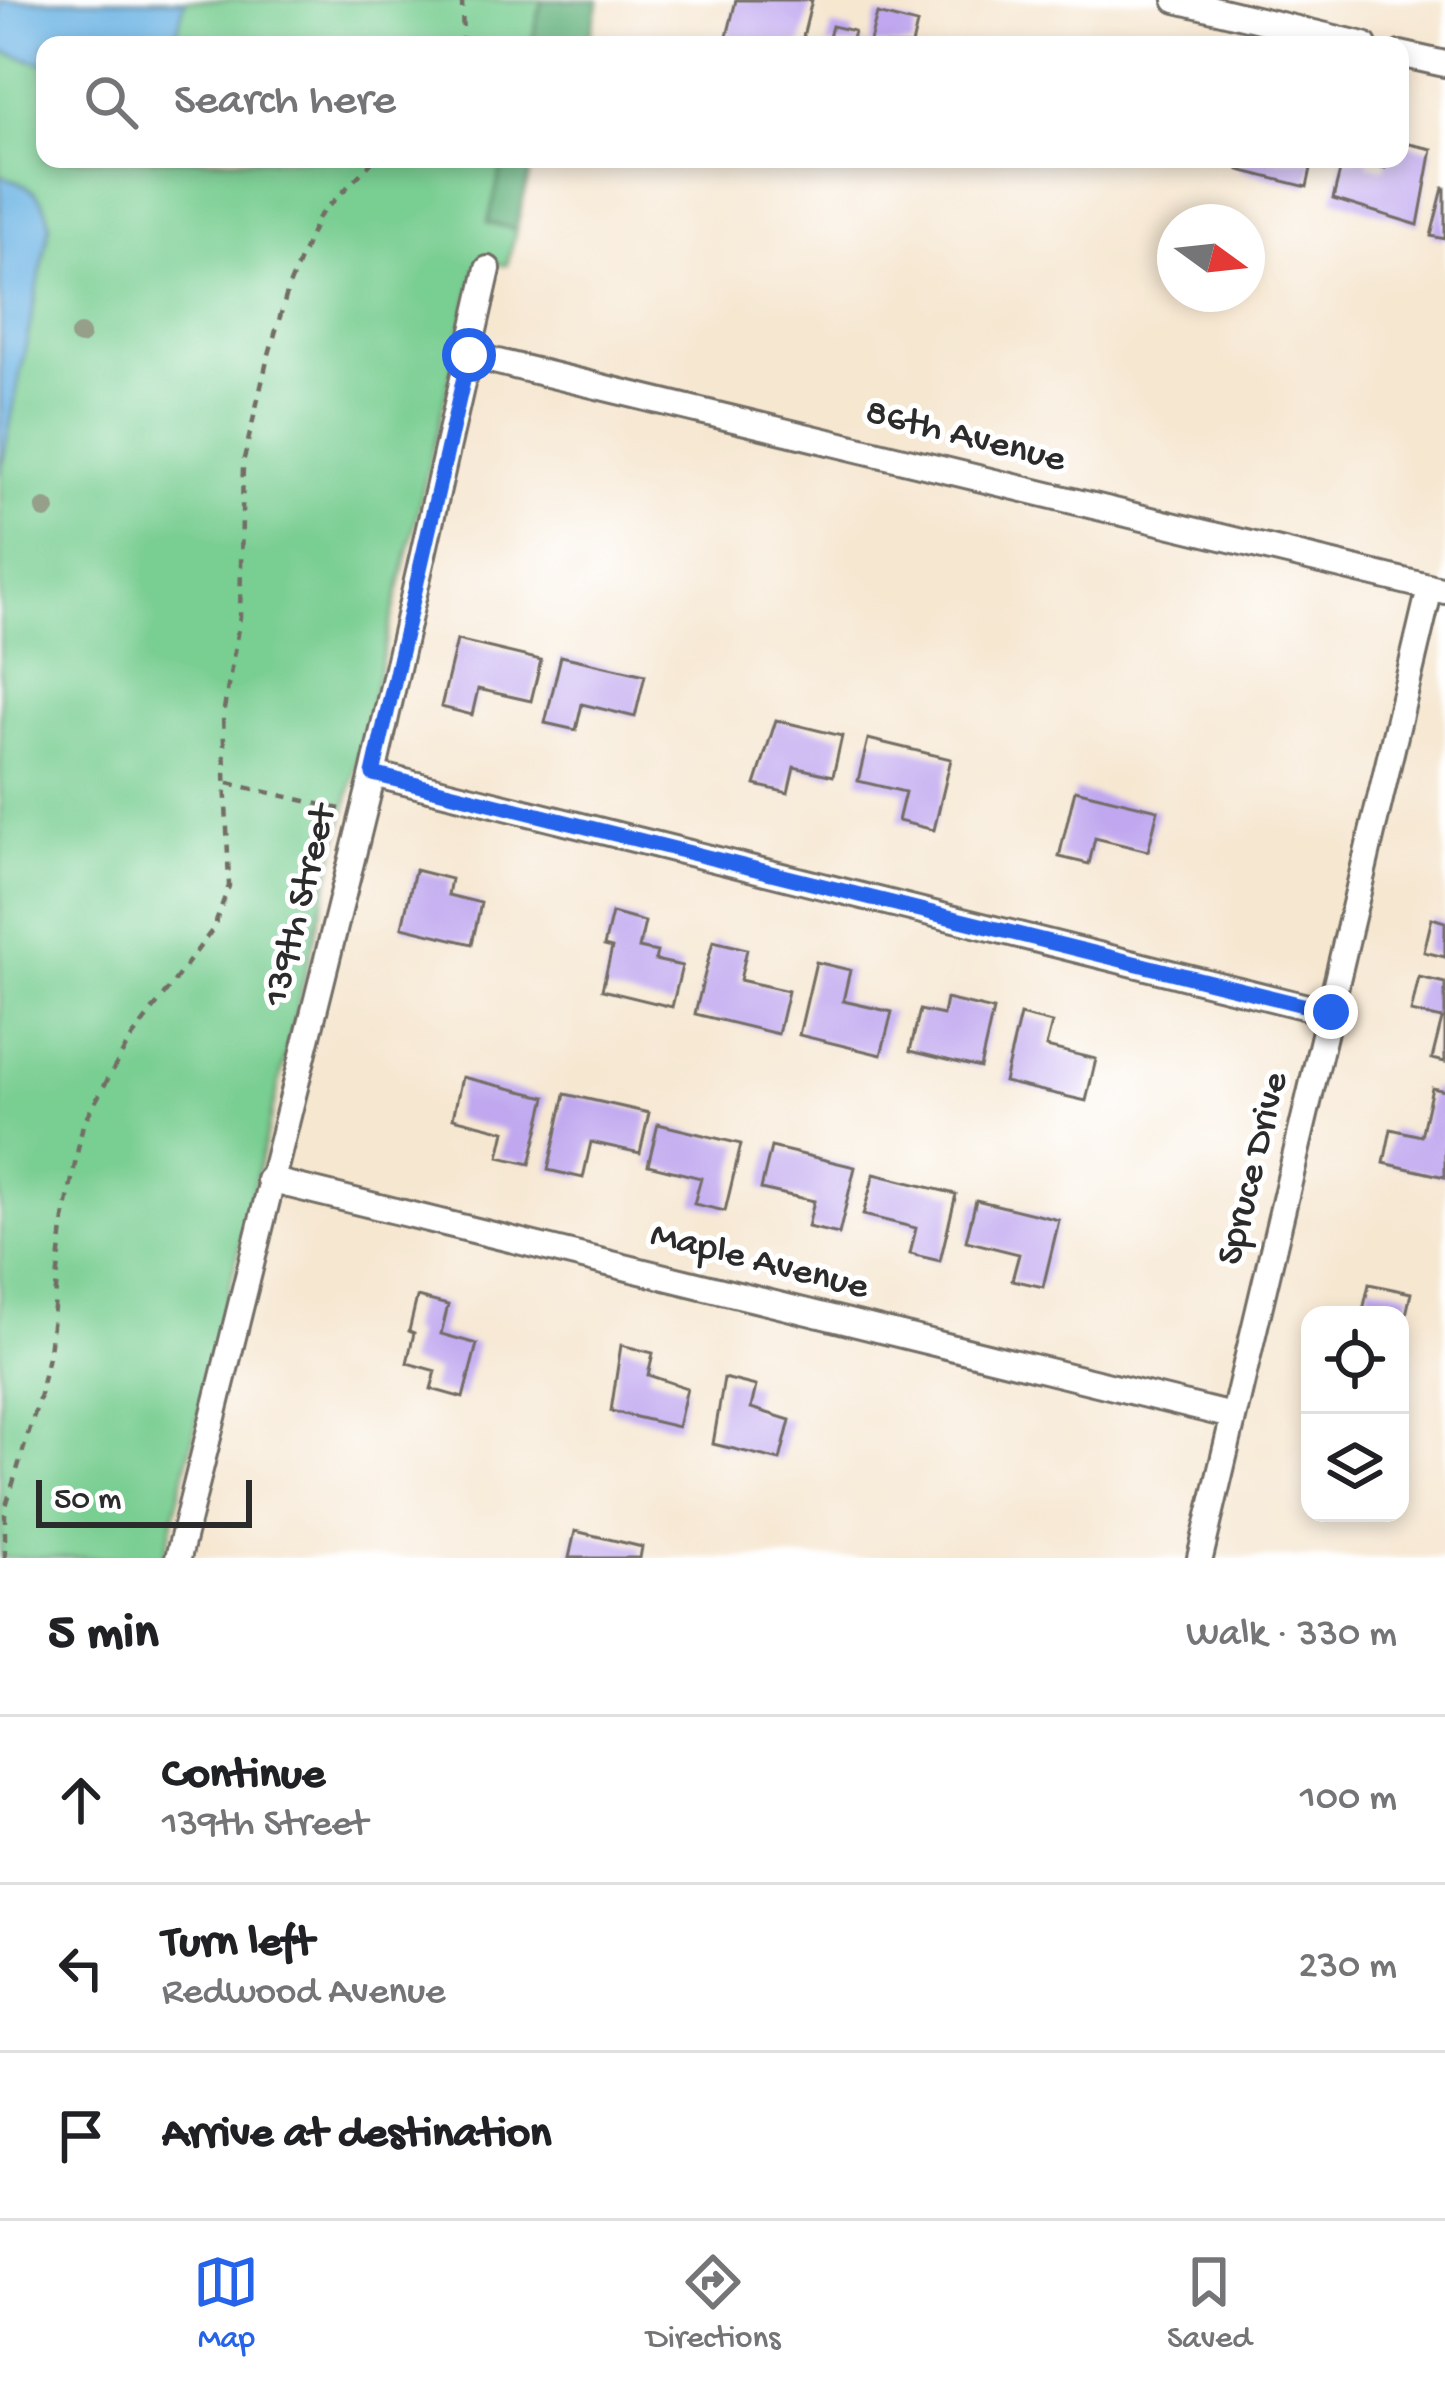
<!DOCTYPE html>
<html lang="en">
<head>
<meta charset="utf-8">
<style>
	:root { --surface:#fff; --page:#f2f2f2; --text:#202124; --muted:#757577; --line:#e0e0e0; --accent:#2563eb }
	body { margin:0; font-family:"Gochi Hand",sans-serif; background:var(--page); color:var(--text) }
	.controls { position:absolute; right:36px; bottom:36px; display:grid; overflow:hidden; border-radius:24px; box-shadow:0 6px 18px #0003 }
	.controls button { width:108px; height:108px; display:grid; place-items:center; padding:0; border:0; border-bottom:3px solid var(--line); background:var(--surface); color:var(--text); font:60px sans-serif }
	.compass { position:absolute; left:1157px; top:204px; width:108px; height:108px; border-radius:50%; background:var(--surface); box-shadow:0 6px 18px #0003; rotate:105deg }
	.scale { position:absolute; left:36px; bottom:30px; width:216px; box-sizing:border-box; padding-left:12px; border:6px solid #2b2b2b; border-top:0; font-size:33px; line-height:42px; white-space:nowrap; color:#2b2b2b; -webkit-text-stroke:9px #fff; paint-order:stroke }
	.stop { position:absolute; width:36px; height:36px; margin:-27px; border:9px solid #2563eb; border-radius:50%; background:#fff }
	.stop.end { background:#2563eb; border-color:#fff; box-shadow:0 3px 12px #0008 }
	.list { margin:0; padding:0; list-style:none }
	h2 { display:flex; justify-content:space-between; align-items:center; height:156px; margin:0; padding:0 48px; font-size:51px }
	h2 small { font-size:39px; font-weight:400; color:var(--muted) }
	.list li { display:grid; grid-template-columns:78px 1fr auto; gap:36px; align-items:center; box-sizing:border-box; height:168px; padding:0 48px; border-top:3px solid var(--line) }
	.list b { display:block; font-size:45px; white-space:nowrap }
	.list p { margin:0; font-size:39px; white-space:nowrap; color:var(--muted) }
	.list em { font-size:39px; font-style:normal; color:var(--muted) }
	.icon { flex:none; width:66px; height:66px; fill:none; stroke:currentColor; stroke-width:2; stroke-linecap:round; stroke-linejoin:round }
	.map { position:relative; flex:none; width:1445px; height:1558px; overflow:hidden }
	.search { position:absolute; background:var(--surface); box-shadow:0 6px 18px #0003; left:36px; right:36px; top:36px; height:132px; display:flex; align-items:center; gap:30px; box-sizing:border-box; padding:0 42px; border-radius:24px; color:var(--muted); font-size:45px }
	.sheet { height:660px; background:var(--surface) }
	nav { display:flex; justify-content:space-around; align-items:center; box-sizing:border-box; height:168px; border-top:3px solid var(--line); background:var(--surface); font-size:33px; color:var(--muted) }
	nav a { display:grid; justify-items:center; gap:6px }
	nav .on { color:var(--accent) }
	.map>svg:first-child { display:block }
	.green { fill:#79ce92; stroke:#527c5e; stroke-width:3 }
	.forest { fill:#62b17c; stroke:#466e54; stroke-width:3 }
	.water { fill:#6cb4e4; stroke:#4c7088; stroke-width:3 }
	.building { fill:#c0a7ef }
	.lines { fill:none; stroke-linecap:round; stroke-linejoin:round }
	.minor-casing { stroke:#726d65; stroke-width:30 }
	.path { stroke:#726d65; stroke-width:4.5; stroke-dasharray:9 9; stroke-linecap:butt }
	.minor { stroke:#fff; stroke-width:24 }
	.tree { fill:#959f8a }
	.route { stroke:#2563eb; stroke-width:15 }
	.labels { text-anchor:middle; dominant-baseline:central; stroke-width:10; stroke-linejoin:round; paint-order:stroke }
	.street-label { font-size:39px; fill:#2b2b2b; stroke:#fff }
</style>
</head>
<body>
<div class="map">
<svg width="1445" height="1558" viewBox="0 0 1445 1558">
	<rect width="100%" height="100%" fill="#fff"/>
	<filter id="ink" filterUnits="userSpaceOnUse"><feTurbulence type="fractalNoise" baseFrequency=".00833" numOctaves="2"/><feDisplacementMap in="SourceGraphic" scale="24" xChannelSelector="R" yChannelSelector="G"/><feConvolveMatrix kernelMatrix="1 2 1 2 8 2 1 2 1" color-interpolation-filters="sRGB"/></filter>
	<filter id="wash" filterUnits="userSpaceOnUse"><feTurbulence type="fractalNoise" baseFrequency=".004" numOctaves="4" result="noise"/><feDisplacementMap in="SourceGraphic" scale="48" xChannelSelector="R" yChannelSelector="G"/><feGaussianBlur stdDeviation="2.7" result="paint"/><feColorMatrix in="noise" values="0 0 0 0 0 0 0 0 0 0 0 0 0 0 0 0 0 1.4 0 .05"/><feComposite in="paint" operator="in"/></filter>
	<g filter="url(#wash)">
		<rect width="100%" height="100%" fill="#f6e7d1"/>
		<!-- green -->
		<path class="green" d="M0 0H542L531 45H45V159H504L488 223 516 229 507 265 478 263 164 1558H0Z"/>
		<!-- forest -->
		<path class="forest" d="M542 0H599L588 45H531Z
			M504 159H533L516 229 488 223Z"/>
		<!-- water -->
		<path class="water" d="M0 0H185L174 45H45V64L0 51Z
			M0 175C28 185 45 193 50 225L0 475Z"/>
		<g id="blocks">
			<!-- building -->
			<path class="building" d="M736 0H812L801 45H725Z
				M877 14 917 24 912 45H869Z
				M832 26 854 31 852 39 868 45H827Z
				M1400 142 1432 149 1418 225 1333 199 1343 159H1369L1368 164 1385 168 1387 159H1400Z
				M1241 159H1313L1307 187 1239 170Z
				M1443 188H1445V239L1431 236Z
				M457 640 541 660 531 701 478 689 472 715 441 707Z
				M561 656 645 675 635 717 582 704 576 730 545 723Z
				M776 720 842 736 833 776 794 767 788 793 755 785Z
				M868 739 951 759 934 830 898 821 905 792 858 781Z
				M1075 790 1158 810 1148 851 1095 838 1089 864 1059 857Z
				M415 870 451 879 448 895 481 903 472 944 402 927Z
				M612 913 645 922 639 948 657 952 655 960 682 966 672 1007 602 990 612 948 604 946Z
				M1432 918 1445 922V957L1424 952Z
				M713 941 747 949 740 980 788 991 778 1034 695 1014Z
				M816 962 850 970 843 1001 892 1012 881 1055 799 1035Z
				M1419 977 1445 983V1062L1432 1059 1442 1019 1411 1012Z
				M946 999 993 1010 980 1068 910 1051 920 1010 943 1015Z
				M1020 1015 1052 1023 1046 1047 1096 1059 1086 1101 1004 1082Z
				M462 1077 546 1097 530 1164 499 1157 505 1131 453 1118Z
				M1432 1088 1445 1091V1177L1384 1163 1391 1129 1421 1136Z
				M565 1094 649 1113 640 1153 591 1142 583 1178 548 1170Z
				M658 1124 741 1144 725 1211 694 1204 701 1178 648 1165Z
				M771 1147 855 1167 839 1234 808 1227 814 1201 761 1189Z
				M874 1174 956 1194 940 1261 910 1254 916 1228 863 1215Z
				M976 1200 1059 1220 1043 1287 1012 1280 1019 1254 966 1241Z
				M1369 1284 1411 1293 1402 1332 1400 1315H1362Z
				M417 1297 448 1305 441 1334 477 1344 463 1398 431 1389 436 1371 407 1363 414 1333 409 1331Z
				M621 1345 653 1353 648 1375 687 1388 678 1427 611 1411Z
				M724 1378 756 1386 751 1408 790 1420 780 1460 713 1444Z
				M575 1531 642 1547 640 1558H569Z"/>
		</g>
	</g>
	<g filter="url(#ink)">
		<use href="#blocks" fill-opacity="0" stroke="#726d65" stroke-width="3"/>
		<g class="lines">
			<defs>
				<path id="minor" d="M1176 0 1364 45
					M1400 54 1445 64
					M469 355 1445 591
					M373 774 1331 1013
					M269 1180 1232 1416
					M178 1558 373 774 488 269
					M1200 1558 1430 588"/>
			</defs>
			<!-- minor casing -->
			<use href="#minor" class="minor-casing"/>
			<!-- path -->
			<path class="path" d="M462 0 463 45
				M228 783 340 809
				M5 1558V1509L39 1399 49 1352 64 1219 83 1124 128 1043 213 929 229 886 223 715 240 617 243 463 267 361 289 286 318 217 375 159"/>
			<!-- minor -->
			<use href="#minor" class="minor"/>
		</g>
		<!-- trees -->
		<g class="tree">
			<circle cx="80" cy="335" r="10"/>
			<circle cx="45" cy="509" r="10"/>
		</g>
	</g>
	<g class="lines" filter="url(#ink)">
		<!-- route -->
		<path class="route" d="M469 355 373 774 1331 1012"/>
	</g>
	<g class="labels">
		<!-- street labels -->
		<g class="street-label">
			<text transform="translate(965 438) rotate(14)">86th Avenue</text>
			<text transform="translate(302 906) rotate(-76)">139th Street</text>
			<text transform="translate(1255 1169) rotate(-76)">Spruce Drive</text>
			<text transform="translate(759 1263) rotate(14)">Maple Avenue</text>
		</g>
	</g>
</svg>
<div class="controls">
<button><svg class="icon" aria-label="locate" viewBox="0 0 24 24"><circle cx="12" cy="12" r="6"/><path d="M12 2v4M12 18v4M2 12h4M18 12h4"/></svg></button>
<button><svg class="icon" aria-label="layers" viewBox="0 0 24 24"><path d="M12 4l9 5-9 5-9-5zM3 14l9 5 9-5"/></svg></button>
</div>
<svg class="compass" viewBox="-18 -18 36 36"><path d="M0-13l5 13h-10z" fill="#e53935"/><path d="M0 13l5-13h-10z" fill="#757577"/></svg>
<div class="scale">50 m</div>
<div class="stop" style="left:469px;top:355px"></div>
<div class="stop end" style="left:1331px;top:1012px"></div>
<div class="search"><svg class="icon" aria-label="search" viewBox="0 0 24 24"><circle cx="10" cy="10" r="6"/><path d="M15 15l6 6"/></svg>Search here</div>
</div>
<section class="sheet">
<h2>5 min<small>Walk · 330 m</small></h2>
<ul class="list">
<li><svg class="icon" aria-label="ahead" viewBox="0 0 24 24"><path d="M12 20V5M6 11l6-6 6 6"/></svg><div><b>Continue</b><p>139th Street</p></div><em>100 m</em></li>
<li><svg class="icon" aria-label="left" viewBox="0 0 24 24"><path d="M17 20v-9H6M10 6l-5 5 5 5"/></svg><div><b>Turn left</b><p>Redwood Avenue</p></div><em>230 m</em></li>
<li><svg class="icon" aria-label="arrive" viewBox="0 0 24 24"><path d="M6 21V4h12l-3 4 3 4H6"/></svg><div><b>Arrive at destination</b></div></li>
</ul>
</section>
<nav>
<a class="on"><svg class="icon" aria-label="map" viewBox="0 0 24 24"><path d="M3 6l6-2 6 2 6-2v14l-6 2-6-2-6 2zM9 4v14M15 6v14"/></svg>Map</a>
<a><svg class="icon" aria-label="directions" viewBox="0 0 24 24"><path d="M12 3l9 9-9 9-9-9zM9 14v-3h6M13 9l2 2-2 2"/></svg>Directions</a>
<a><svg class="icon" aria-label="saved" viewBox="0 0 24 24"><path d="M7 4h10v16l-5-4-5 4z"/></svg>Saved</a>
</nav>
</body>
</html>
